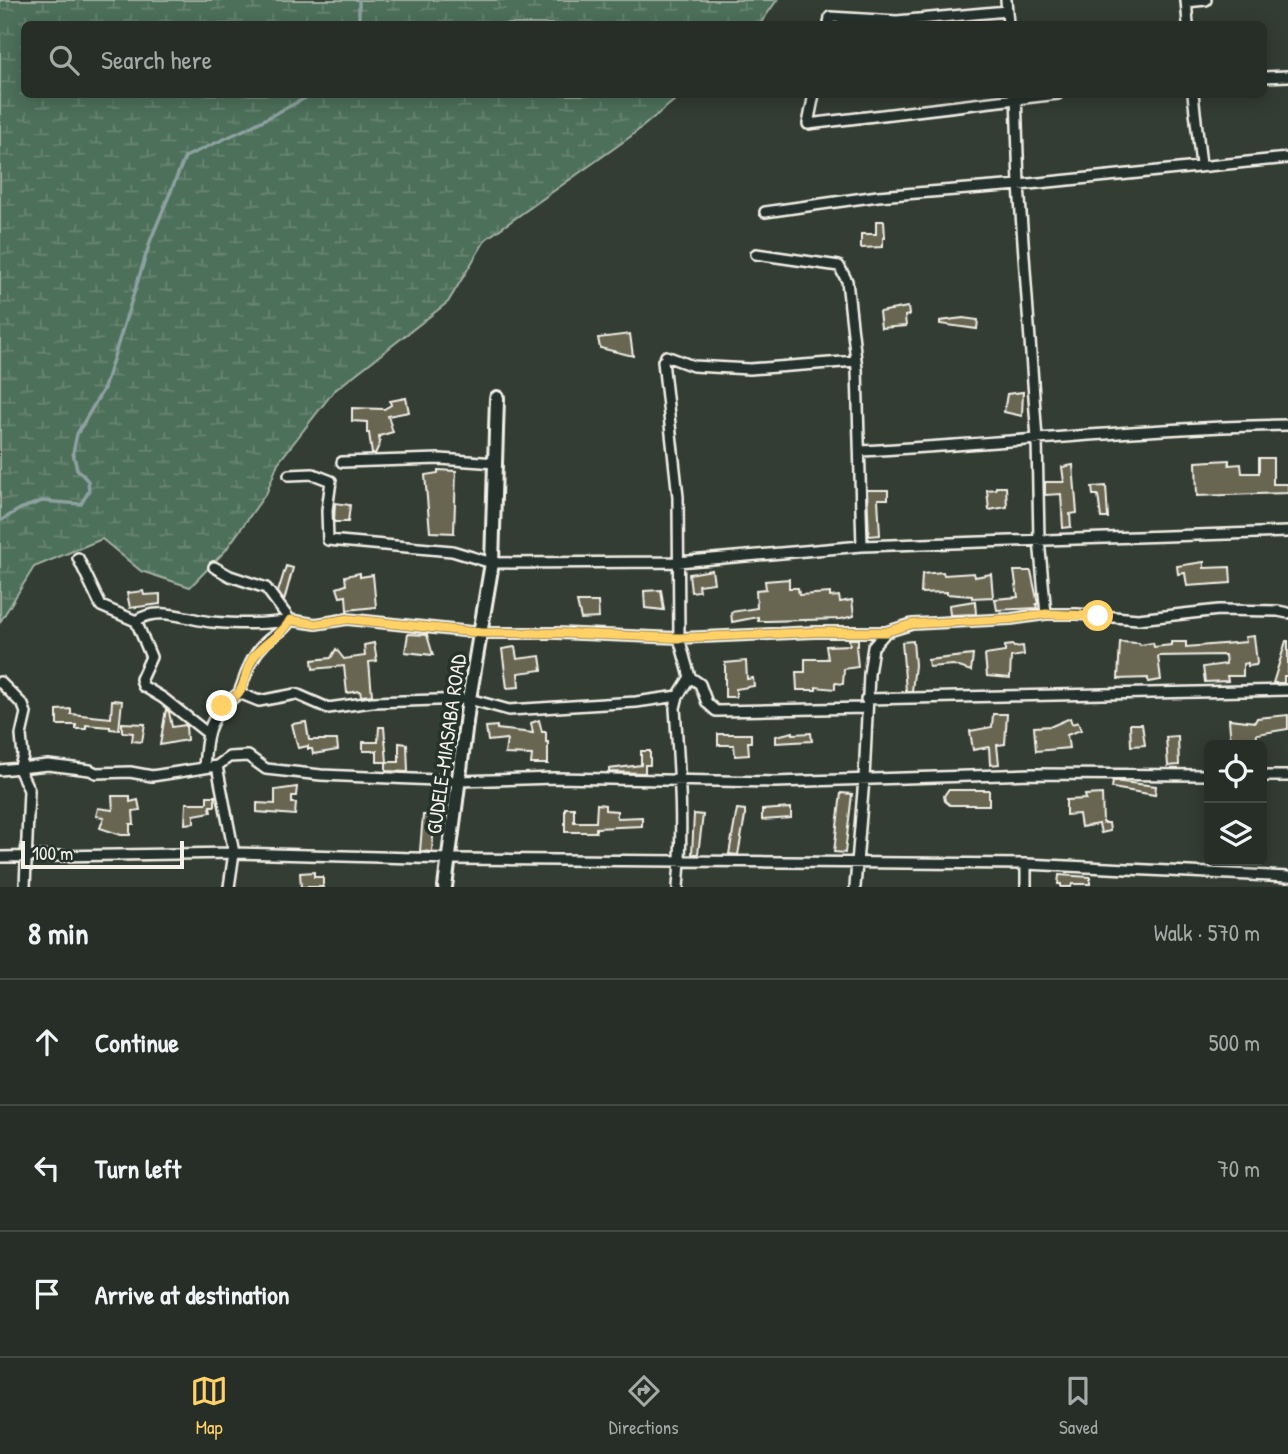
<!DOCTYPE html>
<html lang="en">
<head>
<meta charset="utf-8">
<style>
	:root { --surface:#262e27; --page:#2e362f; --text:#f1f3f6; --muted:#a4a8a7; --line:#424a44; --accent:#ffd166 }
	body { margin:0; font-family:"Patrick Hand",sans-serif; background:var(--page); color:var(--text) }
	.controls { position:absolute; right:21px; bottom:21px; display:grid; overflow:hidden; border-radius:10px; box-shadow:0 4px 18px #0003 }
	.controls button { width:63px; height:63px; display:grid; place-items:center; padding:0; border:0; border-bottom:2px solid var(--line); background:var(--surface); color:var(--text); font:35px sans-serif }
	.scale { position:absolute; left:21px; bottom:18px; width:163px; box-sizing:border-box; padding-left:7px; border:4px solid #f4f1e8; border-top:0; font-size:19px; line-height:24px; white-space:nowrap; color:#f4f1e8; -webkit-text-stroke:5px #26332d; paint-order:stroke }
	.stop { position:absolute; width:21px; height:21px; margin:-16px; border:5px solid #ffd166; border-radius:50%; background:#fff }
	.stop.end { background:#ffd166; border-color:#fff; box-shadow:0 2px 7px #0008 }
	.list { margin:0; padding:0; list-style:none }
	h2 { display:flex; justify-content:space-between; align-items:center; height:91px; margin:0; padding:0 28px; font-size:30px }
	h2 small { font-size:23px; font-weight:400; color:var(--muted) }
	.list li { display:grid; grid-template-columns:46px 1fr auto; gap:21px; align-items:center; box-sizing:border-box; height:126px; padding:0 28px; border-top:2px solid var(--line) }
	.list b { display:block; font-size:26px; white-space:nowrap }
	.list em { font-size:23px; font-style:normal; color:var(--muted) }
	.icon { flex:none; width:38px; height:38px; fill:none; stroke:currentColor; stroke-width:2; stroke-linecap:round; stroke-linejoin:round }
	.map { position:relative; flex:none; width:1288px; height:887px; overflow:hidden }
	.search { position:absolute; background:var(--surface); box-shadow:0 4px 18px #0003; left:21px; right:21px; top:21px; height:77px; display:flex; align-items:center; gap:18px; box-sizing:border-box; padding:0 24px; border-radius:10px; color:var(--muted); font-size:26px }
	.sheet { height:469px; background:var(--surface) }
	nav { display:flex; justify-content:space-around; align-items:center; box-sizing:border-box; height:98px; border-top:2px solid var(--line); background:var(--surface); font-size:19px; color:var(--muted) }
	nav a { display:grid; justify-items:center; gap:4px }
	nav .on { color:var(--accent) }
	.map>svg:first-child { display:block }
	.wetland { fill:url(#wetland-marsh); stroke:#a1b0a1; stroke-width:2 }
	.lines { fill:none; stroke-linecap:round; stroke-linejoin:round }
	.stream { stroke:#8da1a0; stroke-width:3.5 }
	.building { fill:#676651; stroke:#f4f1e8; stroke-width:2 }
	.street-casing { stroke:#f4f1e8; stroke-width:14 }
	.secondary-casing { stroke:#f4f1e8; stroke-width:18 }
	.street { stroke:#26332d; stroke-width:9 }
	.secondary { stroke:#26332d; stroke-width:12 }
	.route { stroke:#ffd166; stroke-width:9 }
	.labels { text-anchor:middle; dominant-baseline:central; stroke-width:7; stroke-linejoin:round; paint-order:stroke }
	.street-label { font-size:21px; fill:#f4f1e8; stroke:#26332d }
</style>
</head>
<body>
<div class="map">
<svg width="1288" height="887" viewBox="0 0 1288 887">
	<defs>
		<pattern id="wetland-marsh" width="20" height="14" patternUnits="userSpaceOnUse" patternTransform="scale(1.75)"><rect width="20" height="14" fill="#4e705a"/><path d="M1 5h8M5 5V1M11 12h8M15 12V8" fill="none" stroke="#688572"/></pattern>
	</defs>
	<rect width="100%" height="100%" fill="#333d34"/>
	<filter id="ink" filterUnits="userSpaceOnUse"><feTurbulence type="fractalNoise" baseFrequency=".0143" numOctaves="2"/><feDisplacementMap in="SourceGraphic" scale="14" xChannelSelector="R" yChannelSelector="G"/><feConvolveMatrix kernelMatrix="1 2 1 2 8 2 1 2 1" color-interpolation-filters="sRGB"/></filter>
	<g filter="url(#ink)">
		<!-- wetland -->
		<path class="wetland" d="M0 0H777L760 24H24V94L681 95 630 137 486 239 448 302 334 391 278 463 267 492 225 551 190 587 141 571 102 539 34 567 0 622Z"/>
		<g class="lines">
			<!-- stream -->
			<path class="stream" d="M359 0V24
				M0 521 20 509 42 501 81 504 89 491 88 481 77 469 73 453 77 434 104 388 151 239 185 157 248 128 313 94"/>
		</g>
		<!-- building -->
		<path class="building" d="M876 221H884L885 238H883V247L861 248V234H876Z
			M908 307 909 315 905 316 906 326 881 328 879 312Z
			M963 318 978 320 977 329 940 324V321Z
			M630 334 633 356 600 348 598 338Z
			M1023 392 1022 416 1004 412 1007 394Z
			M406 398 409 412 388 416 393 432 379 436 380 443 375 454H372L369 433H367V422L352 421V408L384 409 391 405 390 401Z
			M1259 458H1273V484H1288V493L1197 496 1196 462 1229 460V465L1241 464 1242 473H1259Z
			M1073 465 1077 513 1070 514 1071 527 1063 528 1061 494 1045 495V482H1064L1062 467Z
			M438 470 456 471 454 533 430 532 425 475 438 473Z
			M1106 486 1108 518H1101L1098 495H1093L1092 487Z
			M996 487H1006L1007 507 989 510 987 490 996 489Z
			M867 490H888V499H878L880 535 869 536Z
			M335 503 350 505 348 522H334Z
			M1204 562V568L1230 567 1231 583 1187 586 1185 573 1178 574 1177 566Z
			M286 566 293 568 284 601 278 592Z
			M712 570 714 583 698 585 699 591 691 592 689 574Z
			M1014 571H1031L1038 604H1036L1037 608 997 610 995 599 1018 597Z
			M943 572 944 575 974 573 975 577 991 574 993 597 972 598V596L947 594V592L921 593 922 574Z
			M360 573V577L373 575 376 607 347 610 346 596 340 597 337 588 346 585 345 576Z
			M789 579V588H798L799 595 830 593V597L839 596 840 602 852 600 854 616 841 619 767 621H758V617L732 622 731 612 757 608 756 590 766 589 765 581Z
			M661 590 664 610 645 608 644 591Z
			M143 591 144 595 160 594V604L130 608 127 593Z
			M975 601 976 614 950 615 949 605Z
			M577 602H598L599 618 581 619Z
			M408 634 427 635 433 655 405 652Z
			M1254 636 1257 663 1256 665 1248 666V663L1243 664V676H1227L1228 681 1205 682 1203 667 1226 664 1225 655 1158 656 1161 680 1148 682V678L1118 679 1120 642 1139 643 1140 645 1153 643 1154 647 1171 645V642H1186V647L1246 642 1245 637Z
			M849 639H858V646H856L858 667 844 669 843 684 835 683V689L816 687V690H797L796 672H805V659H828L826 646 850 645Z
			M913 641 915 665 912 691H906L902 642Z
			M1286 641H1288V676H1284V683H1273Z
			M374 643 377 661 369 662 372 695 361 696 360 691 347 693 344 666 313 669 312 660 331 658 336 649 344 659 365 656 364 645Z
			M1013 645 1014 647 1023 646 1024 655 1011 657 1010 678 987 676 985 655 1005 652V646Z
			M515 647 517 659 540 656 542 670 518 673 519 687 507 688 502 649Z
			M973 655 971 671 953 665 929 667 928 660Z
			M746 661 747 679 753 678 754 686 736 689V697H725V663Z
			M112 700 122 701 119 730 110 729V727L86 725V729H76V725H57V710L71 709V714L111 718Z
			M166 709 169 712 172 727 186 725 187 740 160 745Z
			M993 714H1007L1005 744 997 745 999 764 990 765 989 747 973 750 970 731 992 727Z
			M1288 715V729L1257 734 1256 745H1231L1229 719 1255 722 1257 718Z
			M1070 718 1072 724 1078 722 1081 730 1067 735 1069 748 1036 751 1034 727 1052 726Z
			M539 720 542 732H546V742H548V764H531L532 755 505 754 507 739 488 741 486 727 497 726V729L533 733 531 723Z
			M306 722 309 740H337L338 750 313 754 312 749H308V746L298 748 292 724Z
			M122 723 145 724 142 742 132 741 133 733 122 732Z
			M1130 724H1142L1145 745 1131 746Z
			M379 727H384L387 762H399V743L407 744 408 772 386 771V762H377V751H363V742H378Z
			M793 732V734L811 733 812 741 776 743V736Z
			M718 734H751V742H748L749 755 735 756 734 745H718Z
			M1178 736 1179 765 1168 766 1166 737Z
			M641 751H650V765H645V773L609 772V769L641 765Z
			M1113 781 1156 786 1155 795 1112 788Z
			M297 787 296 796H292V803H296L295 815 257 812V803L275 804V790Z
			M948 790H989V805H950L945 801 944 796Z
			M841 793 852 794 845 853 834 852Z
			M1102 794 1103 823H1109L1110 831 1101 833 1099 824 1081 827 1079 814 1066 815V800L1086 799 1085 795Z
			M112 796H130V802L138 800 140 810 133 811 134 824H130V835H121L100 828 104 817 96 816 98 808 113 810Z
			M207 796H215V806H210L211 812 194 815V823L185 824 186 803H207Z
			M597 804 605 805V810L617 811V818L642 817V826L596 828V832H565V808H574V822H596Z
			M791 808V818L762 820V810Z
			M737 809 745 810V816L738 855 729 854Z
			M694 814 703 815 698 854H692Z
			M423 815H439V823H434L432 852 420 851Z
			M314 872V877H323V887H301L300 873Z
			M1059 875 1090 877V884H1072L1071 887H1061V884H1058Z"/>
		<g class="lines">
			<defs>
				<path id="street" d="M1006 0 1008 24
					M1186 0 1188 24
					M1186 2 1206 0
					M829 24 830 17 897 21 1007 11
					M1264 77 1288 76
					M814 94 808 124 1058 94
					M1016 94 1019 185 1037 439 1039 540 1046 614
					M1193 94 1201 165
					M765 212 878 196 1019 185 1288 158
					M756 254 839 266 847 281 857 369 862 546
					M666 356 693 366 750 369 856 361
					M663 361 678 497 679 638 690 677 678 696 675 708C679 767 684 827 678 887
					M861 451C1003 444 1145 427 1288 425
					M342 462 440 459 496 463
					M289 475 313 474 331 481 327 510 328 540 452 551 492 563 678 562 862 546 1288 532
					M78 558 101 606 136 621 151 657 141 679 143 686 163 698 206 732
					M214 567 230 576 266 588 290 620 316 624 347 619 482 633H557L679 638 815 632H886
					M136 621C158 605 189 620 212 622 237 624 266 625 290 620 285 631 274 634 265 643 249 659 247 673 239 693
					M690 677 700 684 707 703 716 711 866 708
					M0 682 23 705 26 713 21 735 23 756 19 769 29 790 25 887
					M866 699 1288 690
					M217 766 234 853 229 887
					M204 767C207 730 208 717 239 693L259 701 296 694 328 708 372 702 469 699 509 710 636 702 678 696
					M0 770 48 765 90 770 96 773 130 772 152 776 217 766 229 757 248 756 266 769 321 775 459 781 554 778 775 782 1032 774 1209 775
					M1262 776H1288
					M0 857 234 853 449 859 1026 864 1288 877
					M855 887 864 779 869 674 873 647 886 632 912 624 1011 619 1046 614H1077L1138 619 1219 610 1278 611 1288 613
					M1026 887V864"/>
				<path id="secondary" d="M445 887 469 699 492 563 497 398"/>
			</defs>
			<!-- street casing -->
			<use href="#street" class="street-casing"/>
			<!-- secondary casing -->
			<use href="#secondary" class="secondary-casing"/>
			<!-- street -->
			<use href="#street" class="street"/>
			<!-- secondary -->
			<use href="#secondary" class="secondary"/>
		</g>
	</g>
	<g class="lines" filter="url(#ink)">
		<!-- route -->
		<path class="route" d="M222 706C228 702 236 697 240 691 247 680 245 668 255 655 265 642 284 634 290 620L316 624 348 619 482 633H557L679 638 815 632H886L912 624 1011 619 1046 614 1098 616"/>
	</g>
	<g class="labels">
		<!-- street labels -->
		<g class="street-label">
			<text transform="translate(446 744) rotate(-82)">GUDELE-MIASABA ROAD</text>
		</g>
	</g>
</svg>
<div class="controls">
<button><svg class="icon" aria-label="locate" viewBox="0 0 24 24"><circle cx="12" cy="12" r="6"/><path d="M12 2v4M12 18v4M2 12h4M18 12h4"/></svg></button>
<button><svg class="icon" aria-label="layers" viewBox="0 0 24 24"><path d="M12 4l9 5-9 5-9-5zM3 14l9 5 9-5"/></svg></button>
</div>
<div class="scale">100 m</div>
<div class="stop" style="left:1098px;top:616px"></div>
<div class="stop end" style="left:222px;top:706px"></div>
<div class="search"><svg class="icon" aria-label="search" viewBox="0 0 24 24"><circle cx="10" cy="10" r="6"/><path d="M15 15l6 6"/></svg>Search here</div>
</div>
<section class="sheet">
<h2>8 min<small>Walk · 570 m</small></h2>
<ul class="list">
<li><svg class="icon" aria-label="ahead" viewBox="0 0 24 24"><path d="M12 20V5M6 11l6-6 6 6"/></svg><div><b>Continue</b></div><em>500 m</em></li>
<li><svg class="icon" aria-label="left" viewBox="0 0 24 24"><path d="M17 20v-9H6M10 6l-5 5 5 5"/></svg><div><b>Turn left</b></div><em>70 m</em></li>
<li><svg class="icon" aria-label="arrive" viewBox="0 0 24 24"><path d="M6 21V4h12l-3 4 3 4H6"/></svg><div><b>Arrive at destination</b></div></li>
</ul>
</section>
<nav>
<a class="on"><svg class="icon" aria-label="map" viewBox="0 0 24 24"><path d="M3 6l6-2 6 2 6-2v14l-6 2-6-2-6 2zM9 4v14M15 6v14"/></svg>Map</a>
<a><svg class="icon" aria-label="directions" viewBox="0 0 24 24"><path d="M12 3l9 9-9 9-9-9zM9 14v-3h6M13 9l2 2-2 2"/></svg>Directions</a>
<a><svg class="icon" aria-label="saved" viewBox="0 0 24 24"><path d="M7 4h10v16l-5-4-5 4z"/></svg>Saved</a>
</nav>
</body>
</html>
